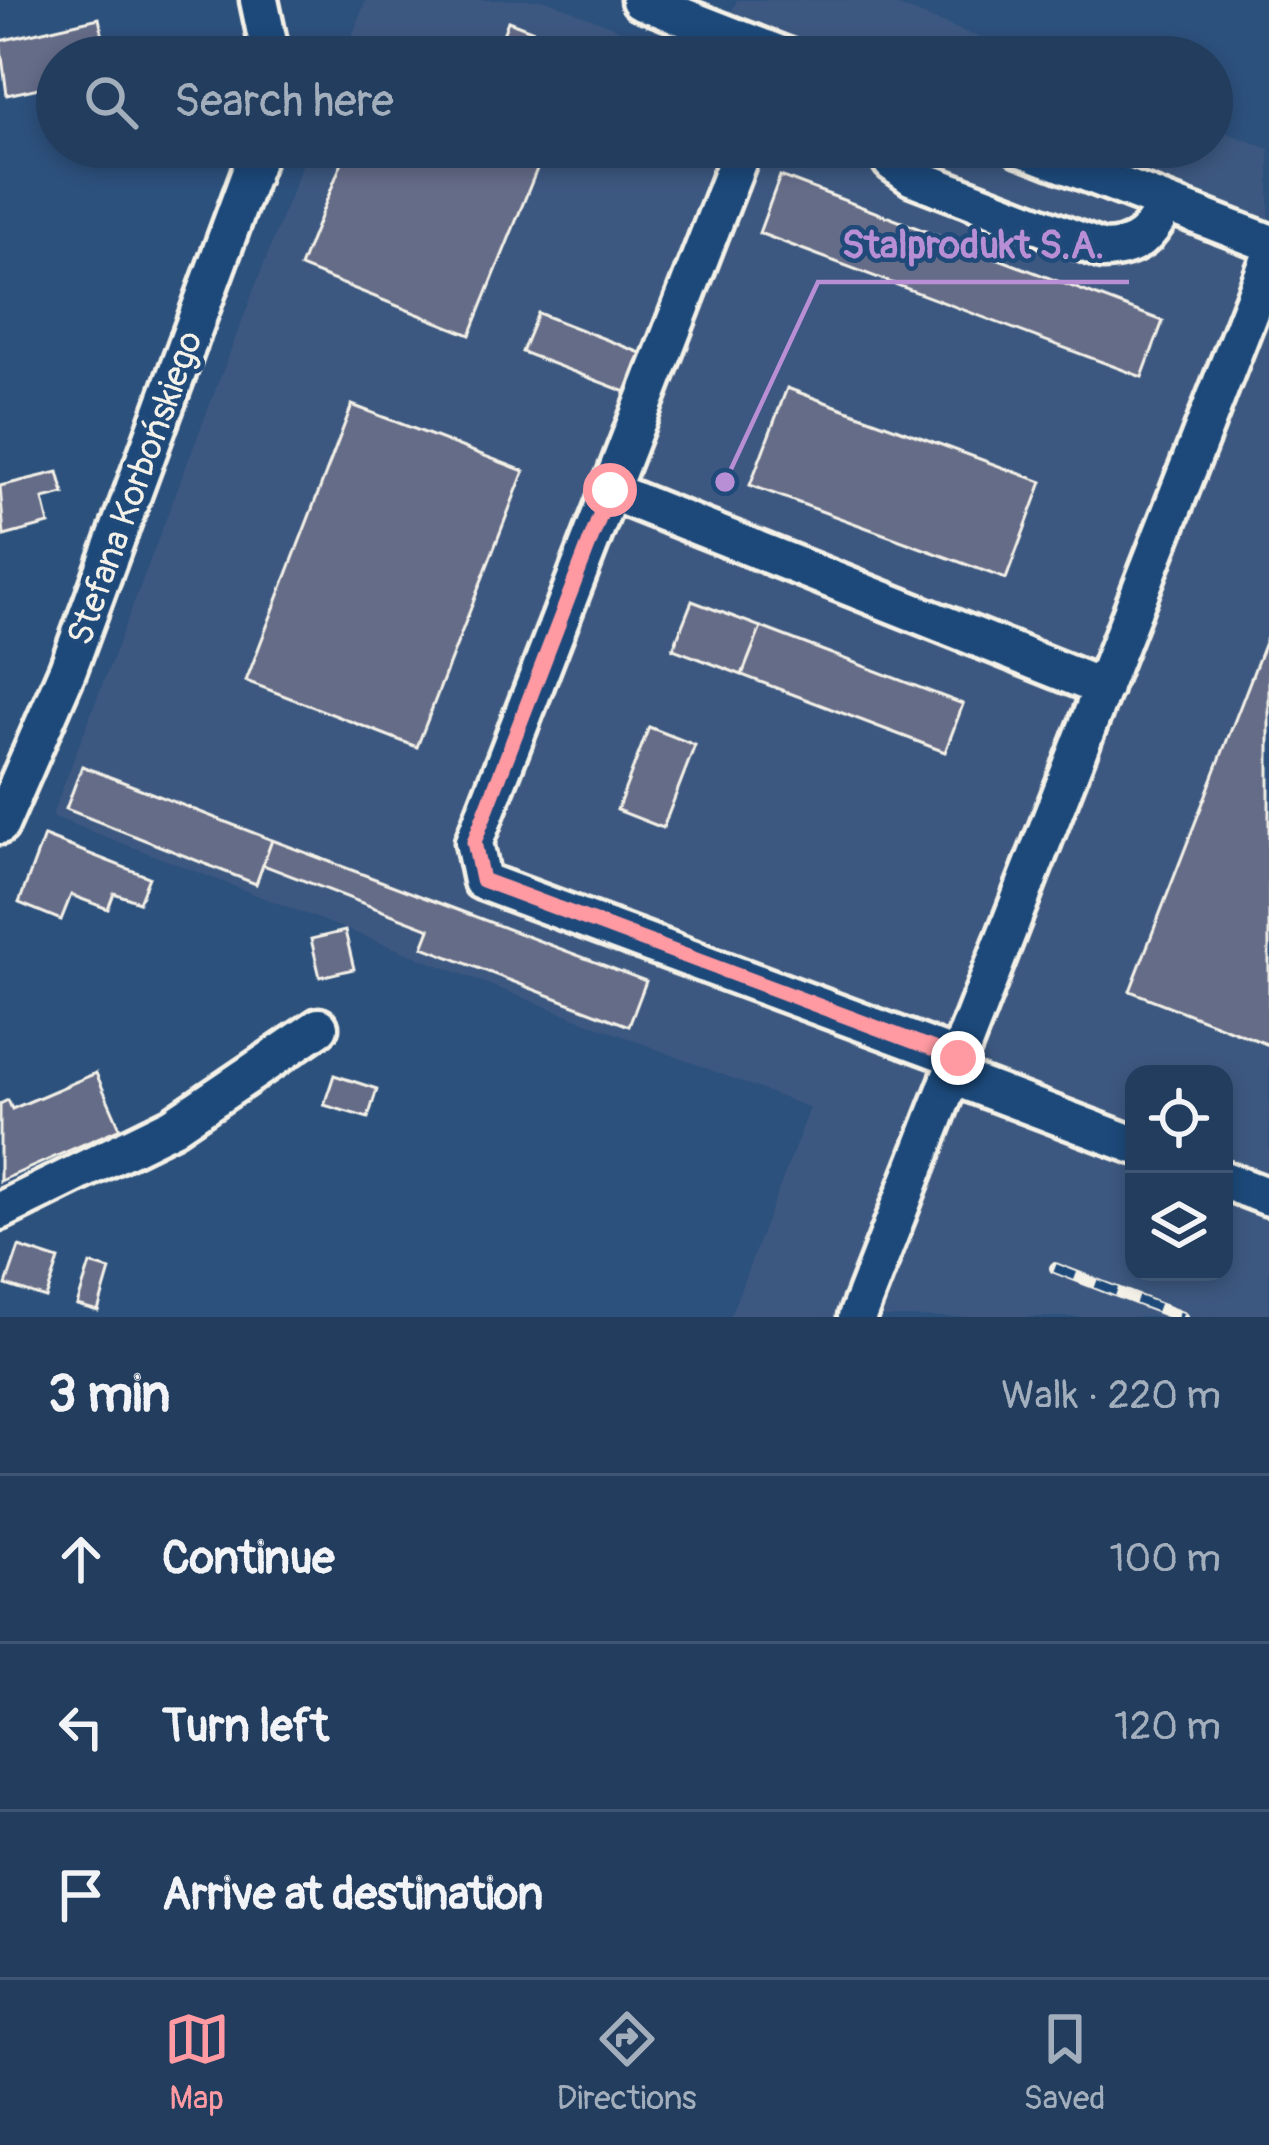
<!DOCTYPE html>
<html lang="en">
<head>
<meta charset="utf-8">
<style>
	:root { --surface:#223d5e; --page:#2a4464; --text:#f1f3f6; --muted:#a2aebc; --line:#3f5673; --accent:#ff9aa2 }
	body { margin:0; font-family:Pangolin,sans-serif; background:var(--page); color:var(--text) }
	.controls { position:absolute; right:36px; bottom:36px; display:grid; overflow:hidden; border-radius:24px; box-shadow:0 6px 18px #0003 }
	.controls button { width:108px; height:108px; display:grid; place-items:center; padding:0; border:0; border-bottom:3px solid var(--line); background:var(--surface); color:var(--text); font:60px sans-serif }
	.stop { position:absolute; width:36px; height:36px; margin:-27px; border:9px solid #ff9aa2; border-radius:50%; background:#fff }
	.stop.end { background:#ff9aa2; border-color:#fff; box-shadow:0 3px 12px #0008 }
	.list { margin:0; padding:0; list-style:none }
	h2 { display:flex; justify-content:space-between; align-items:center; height:156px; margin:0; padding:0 48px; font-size:51px }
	h2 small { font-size:39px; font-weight:400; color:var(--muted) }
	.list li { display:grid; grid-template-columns:78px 1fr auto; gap:36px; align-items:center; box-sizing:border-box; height:168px; padding:0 48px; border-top:3px solid var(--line) }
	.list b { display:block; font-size:45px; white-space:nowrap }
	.list em { font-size:39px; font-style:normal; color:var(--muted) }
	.icon { flex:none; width:66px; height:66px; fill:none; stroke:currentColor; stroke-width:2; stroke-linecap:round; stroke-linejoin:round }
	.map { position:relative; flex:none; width:1269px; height:1317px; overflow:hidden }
	.search { position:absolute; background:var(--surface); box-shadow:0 6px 18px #0003; left:36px; right:36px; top:36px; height:132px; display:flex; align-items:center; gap:30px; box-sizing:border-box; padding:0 42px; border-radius:66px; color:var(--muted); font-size:45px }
	.sheet { height:660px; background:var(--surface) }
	nav { display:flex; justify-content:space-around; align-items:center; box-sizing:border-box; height:168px; border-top:3px solid var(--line); background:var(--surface); font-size:33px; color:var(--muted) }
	nav a { display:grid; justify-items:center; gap:6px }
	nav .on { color:var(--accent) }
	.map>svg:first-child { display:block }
	.built { fill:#3e5980; fill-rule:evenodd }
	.building { fill:#656c88; stroke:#f4f1e8; stroke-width:3 }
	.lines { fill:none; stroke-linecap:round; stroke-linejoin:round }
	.minor-casing { stroke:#f4f1e8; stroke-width:45 }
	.minor { stroke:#1f4a7a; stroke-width:36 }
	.rail-casing { stroke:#f4f1e8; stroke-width:12 }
	.rail { stroke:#1f4a7a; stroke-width:8; stroke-dasharray:22; stroke-linecap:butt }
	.route { stroke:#ff9aa2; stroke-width:15 }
	.labels { text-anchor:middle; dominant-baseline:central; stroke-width:9; stroke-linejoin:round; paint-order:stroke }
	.street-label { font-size:36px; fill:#f4f1e8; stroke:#1f4a7a }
	.leader { fill:none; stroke:#b88ed4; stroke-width:4.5 }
	.callout-dot { fill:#b88ed4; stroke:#1f4a7a; stroke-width:4.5 }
	.callout-label { font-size:39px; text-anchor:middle; font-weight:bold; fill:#b88ed4; stroke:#1f4a7a; stroke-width:9; stroke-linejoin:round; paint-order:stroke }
</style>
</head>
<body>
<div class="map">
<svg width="1269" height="1317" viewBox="0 0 1269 1317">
	<rect width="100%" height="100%" fill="#2d517d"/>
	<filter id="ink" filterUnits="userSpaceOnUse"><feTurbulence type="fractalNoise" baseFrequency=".00833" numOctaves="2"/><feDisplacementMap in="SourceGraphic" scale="24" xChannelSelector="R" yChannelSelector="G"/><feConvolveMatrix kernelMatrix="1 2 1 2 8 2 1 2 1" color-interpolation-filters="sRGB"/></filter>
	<g filter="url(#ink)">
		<!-- built -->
		<path class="built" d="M366 0H545L688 57H344Z
			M737 0H882L1030 57H713Z
			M1212 127 1269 149V1317H730L810 1108 52 816 309 147H1212ZM1134 1074H1224V1272H1134Z"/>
		<!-- building -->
		<path class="building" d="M99 18 107 57H57V84L7 95 0 41Z
			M508 21 560 41 554 57H495Z
			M560 41 604 57H554Z
			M348 147 545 149 470 335 300 267Z
			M780 176 1163 321 1142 377 759 233Z
			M538 313 641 353 626 392 522 352Z
			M787 388 1042 482 1006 579 750 485Z
			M352 405 524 471 417 747 246 681Z
			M58 472 64 494 43 499 49 524 4 536 0 486Z
			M692 601 761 627 742 675 673 649Z
			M761 627 963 704 945 752 742 675Z
			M1269 632V1045L1130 991Z
			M649 727 695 745 663 828 617 810Z
			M82 766 272 840 256 884 66 809Z
			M44 836 149 877 139 902 114 893 108 909 71 895 61 920 19 903Z
			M272 840 646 981 629 1026 423 947 430 929 263 865Z
			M345 931 354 969 320 977 311 939Z
			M96 1073 120 1128 0 1181V1104L8 1100 12 1109Z
			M334 1075 377 1089 368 1118 324 1105Z
			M19 1247 59 1260 46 1298 6 1285Z
			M90 1264 110 1270 98 1311 77 1305Z"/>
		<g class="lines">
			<defs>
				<path id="minor" d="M259 0 271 57
					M640 0 786 57
					M743 147 474 842 482 881 958 1058
					M885 147 892 162 913 177 1103 250C1139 249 1151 233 1166 204
					M1020 147 1269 243
					M610 491 1103 688
					M0 825 68 669 260 147
					M952 1076 1134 1145
					M1224 1180 1269 1197
					M0 1211 173 1126 319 1027
					M857 1317 1269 261"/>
			</defs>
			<!-- minor casing -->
			<use href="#minor" class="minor-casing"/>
			<!-- minor -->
			<use href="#minor" class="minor"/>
			<defs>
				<path id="rail" d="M1055 1268 1182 1317"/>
			</defs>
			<!-- rail casing -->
			<use href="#rail" class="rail-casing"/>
			<!-- rail -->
			<use href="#rail" class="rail"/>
		</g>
	</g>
	<g class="lines" filter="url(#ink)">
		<!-- route -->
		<path class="route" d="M610 490 474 842 482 880 958 1058"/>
	</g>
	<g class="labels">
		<!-- street labels -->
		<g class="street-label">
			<text transform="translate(135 488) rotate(-70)">Stefana Korbońskiego</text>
		</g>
	</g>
	<!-- callouts -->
	<path class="leader" d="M725 482L818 282H1129"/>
	<circle class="callout-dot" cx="725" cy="482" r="12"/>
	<g class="callout-label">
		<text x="973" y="258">Stalprodukt S.A.</text>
	</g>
</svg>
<div class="controls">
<button><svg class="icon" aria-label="locate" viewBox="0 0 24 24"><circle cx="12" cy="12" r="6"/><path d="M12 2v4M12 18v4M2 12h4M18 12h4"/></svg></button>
<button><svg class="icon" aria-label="layers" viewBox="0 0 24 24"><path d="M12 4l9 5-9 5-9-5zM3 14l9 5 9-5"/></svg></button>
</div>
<div class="stop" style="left:610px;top:490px"></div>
<div class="stop end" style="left:958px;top:1058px"></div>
<div class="search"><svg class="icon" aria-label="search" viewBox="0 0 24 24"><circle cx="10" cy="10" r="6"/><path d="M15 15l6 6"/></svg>Search here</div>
</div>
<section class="sheet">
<h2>3 min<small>Walk · 220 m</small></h2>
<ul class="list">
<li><svg class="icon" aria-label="ahead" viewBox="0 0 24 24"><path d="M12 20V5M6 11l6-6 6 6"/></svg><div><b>Continue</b></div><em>100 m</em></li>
<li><svg class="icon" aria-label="left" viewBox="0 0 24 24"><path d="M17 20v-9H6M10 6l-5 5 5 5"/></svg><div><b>Turn left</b></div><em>120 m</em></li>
<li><svg class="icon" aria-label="arrive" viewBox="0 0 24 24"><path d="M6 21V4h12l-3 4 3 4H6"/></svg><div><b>Arrive at destination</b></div></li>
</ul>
</section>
<nav>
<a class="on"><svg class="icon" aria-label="map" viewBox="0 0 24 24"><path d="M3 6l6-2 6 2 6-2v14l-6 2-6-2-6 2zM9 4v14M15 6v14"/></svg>Map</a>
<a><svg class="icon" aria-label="directions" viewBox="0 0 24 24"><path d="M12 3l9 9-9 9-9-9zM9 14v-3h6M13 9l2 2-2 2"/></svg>Directions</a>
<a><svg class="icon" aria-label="saved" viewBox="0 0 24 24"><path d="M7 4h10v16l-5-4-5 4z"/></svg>Saved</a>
</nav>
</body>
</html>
